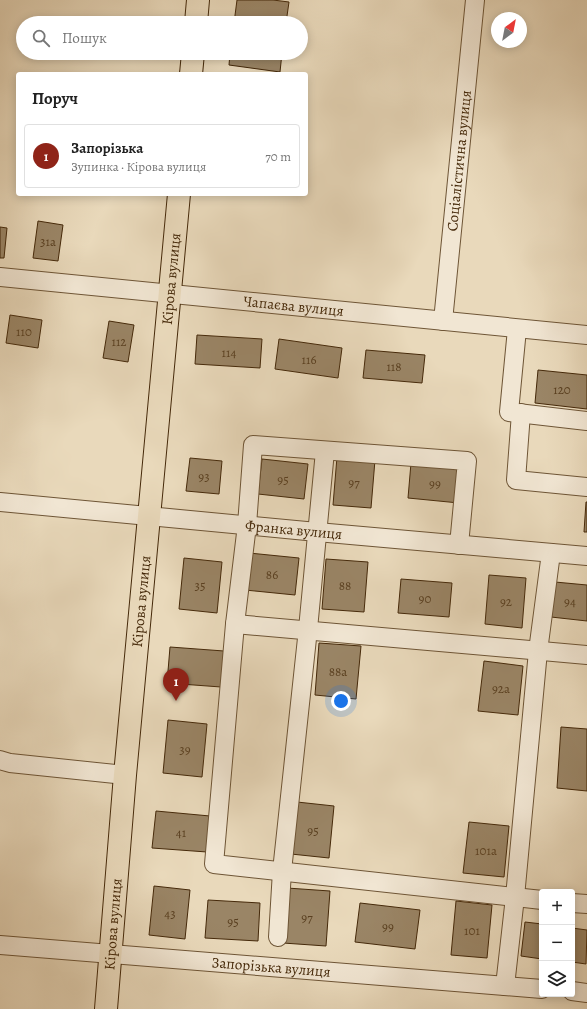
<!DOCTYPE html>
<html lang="uk">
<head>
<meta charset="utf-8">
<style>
	:root { --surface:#fff; --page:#f6f6f6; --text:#222; --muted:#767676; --line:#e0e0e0; --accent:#8f2418 }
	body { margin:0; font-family:Alegreya,serif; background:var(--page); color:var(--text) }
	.controls { position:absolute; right:12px; bottom:12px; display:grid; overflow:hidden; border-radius:4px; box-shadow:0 2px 10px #0003 }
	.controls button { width:36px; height:36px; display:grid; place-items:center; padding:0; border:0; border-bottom:1px solid var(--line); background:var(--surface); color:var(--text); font:20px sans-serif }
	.compass { position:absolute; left:491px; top:12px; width:36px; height:36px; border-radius:50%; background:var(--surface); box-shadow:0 2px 10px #0003; rotate:32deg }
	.you { position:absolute; left:341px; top:701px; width:14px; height:14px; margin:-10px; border:3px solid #fff; border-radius:50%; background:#1a73e8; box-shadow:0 0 0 6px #1a73e833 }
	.badge { display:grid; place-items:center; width:26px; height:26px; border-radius:50%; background:var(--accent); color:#fff; font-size:13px; font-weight:700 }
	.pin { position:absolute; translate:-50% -33px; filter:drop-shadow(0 1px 2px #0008) }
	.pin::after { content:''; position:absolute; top:21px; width:14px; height:12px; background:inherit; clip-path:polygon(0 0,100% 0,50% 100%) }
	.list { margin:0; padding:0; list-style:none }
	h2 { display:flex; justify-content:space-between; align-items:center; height:52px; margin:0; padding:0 16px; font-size:17px }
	h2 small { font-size:13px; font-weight:400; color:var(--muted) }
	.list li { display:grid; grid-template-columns:26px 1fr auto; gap:12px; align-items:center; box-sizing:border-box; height:64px; margin:0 8px 8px; padding:0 8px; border:1px solid var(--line); border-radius:4px }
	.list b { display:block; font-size:15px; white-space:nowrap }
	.list p { margin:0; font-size:13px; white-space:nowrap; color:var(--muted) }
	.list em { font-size:13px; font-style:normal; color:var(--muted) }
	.icon { flex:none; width:22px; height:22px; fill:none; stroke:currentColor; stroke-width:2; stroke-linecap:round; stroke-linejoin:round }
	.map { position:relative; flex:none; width:587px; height:1009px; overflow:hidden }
	.search { position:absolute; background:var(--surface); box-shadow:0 2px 10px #0003; left:16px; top:16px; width:292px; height:44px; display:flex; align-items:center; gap:10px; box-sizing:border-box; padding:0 14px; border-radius:22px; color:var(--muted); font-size:15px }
	.panel { position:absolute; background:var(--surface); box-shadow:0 2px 10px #0003; left:16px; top:72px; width:292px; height:124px; border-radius:4px }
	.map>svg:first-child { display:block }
	.building { fill:#9a8566; stroke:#45290a }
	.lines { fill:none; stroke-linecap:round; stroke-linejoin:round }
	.minor-casing { stroke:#6e5536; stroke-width:20 }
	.major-casing { stroke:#45290a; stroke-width:24 }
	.minor { stroke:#f1e6d3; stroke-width:18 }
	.major { stroke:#e9d9bb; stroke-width:22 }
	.labels { text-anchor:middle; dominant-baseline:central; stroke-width:3; stroke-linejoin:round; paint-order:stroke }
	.number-label { font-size:13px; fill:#5a4021 }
	.street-label { font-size:15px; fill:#45290a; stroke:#f1e6d3 }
</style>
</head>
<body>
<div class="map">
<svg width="587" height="1009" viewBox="0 0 587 1009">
	<rect width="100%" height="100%" fill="#e9d9bb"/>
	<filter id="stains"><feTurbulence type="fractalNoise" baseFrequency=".005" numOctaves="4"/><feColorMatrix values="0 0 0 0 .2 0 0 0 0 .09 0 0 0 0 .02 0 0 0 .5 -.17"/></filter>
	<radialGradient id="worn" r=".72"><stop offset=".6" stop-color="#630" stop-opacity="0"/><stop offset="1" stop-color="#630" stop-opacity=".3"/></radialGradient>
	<!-- building -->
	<path class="building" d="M237 0H273L289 2 286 23H234Z
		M230 53H282L280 72 229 65Z
		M38 221 63 225 58 261 33 258Z
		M0 227 7 228 4 258H0Z
		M10 315 42 320 38 348 6 343Z
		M109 321 134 325 128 362 103 358Z
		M197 335 262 339 260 368 195 364Z
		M279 339 342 348 338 378 275 369Z
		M366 350 425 355 422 383 363 378Z
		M538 370 587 375V409L535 403Z
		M337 457 375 460 371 508 333 505Z
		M190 458 222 461 219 494 186 491Z
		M262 459 308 464 304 499 258 494Z
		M411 463 462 468 459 503 408 498Z
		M586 502H587V532H584Z
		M249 553 299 558 295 595 245 590Z
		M184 558 222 562 217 613 179 609Z
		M326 559 368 562 364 612 322 609Z
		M489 575 526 578 522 628 485 624Z
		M401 579 452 583 449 617 398 613Z
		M555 582 587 585V621L551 617Z
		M319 643 361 646 356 699 315 695Z
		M170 647 224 651 221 687 167 683Z
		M484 661 523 666 518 715 478 711Z
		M168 720 207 724 202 777 163 773Z
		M561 727 587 729V791L557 788Z
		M297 802 334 806 329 858 291 854Z
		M156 811 210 816 207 852 152 848Z
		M469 822 509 826 504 877 463 873Z
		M154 886 190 890 185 939 149 935Z
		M287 888 330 891 326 946 283 943Z
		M208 900 260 903 258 941 205 938Z
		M456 901 492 905 487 958 451 955Z
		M360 903 420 910 415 949 355 942Z
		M525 922 542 924V959L521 956Z
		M572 928 587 930 586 964 572 962Z"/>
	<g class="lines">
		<defs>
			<g id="minor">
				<path id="s1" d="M0 277 587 335"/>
				<path id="s2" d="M443 321 475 0"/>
				<path d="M517 329 509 412 587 421"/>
				<path d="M521 413 516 480 587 487"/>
				<path id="s3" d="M0 502 317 532 587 556"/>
				<path d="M459 545 467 461 253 445 247 525 235 624 214 864 542 900"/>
				<path d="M235 624 587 655"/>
				<path d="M0 760 10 763 125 775"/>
				<path d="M572 903 587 904"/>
				<path d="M278 937 282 871 308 629 325 451"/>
				<path id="s4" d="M0 945 542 989"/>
				<path d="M505 986 515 897 538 651 551 553"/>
				<path d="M572 991 587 993"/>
			</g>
			<g id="major">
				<path d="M196 23 198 0"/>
				<path d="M191 74 193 53"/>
				<path id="s5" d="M106 1009 125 775 179 194"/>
			</g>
		</defs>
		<!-- minor casing -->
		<use href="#minor" class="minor-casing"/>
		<!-- major casing -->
		<use href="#major" class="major-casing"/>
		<!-- minor -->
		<use href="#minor" class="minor"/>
		<!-- major -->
		<use href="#major" class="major"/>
	</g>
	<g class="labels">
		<!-- number labels -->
		<g class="number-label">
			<text x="48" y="241">31а</text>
			<text x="24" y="331">110</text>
			<text x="119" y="341">112</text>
			<text x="229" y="352">114</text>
			<text x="309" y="359">116</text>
			<text x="394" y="366">118</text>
			<text x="562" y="389">120</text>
			<text x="204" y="476">93</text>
			<text x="283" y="479">95</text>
			<text x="354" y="482">97</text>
			<text x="435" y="483">99</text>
			<text x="272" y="574">86</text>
			<text x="200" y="585">35</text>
			<text x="345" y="585">88</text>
			<text x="425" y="598">90</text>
			<text x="506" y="601">92</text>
			<text x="570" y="601">94</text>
			<text x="338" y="671">88а</text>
			<text x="501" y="688">92а</text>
			<text x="185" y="749">39</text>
			<text x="313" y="830">95</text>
			<text x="181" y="832">41</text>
			<text x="486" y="850">101а</text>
			<text x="170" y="913">43</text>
			<text x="307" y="917">97</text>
			<text x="233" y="921">95</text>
			<text x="388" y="926">99</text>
			<text x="472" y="930">101</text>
		</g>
		<!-- street labels -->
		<g class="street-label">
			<text stroke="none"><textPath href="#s2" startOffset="161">Соціалістична вулиця</textPath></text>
			<text stroke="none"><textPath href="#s5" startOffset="733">Кірова вулиця</textPath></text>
			<text stroke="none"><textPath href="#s1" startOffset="295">Чапаєва вулиця</textPath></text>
			<text stroke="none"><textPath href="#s3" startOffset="295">Франка вулиця</textPath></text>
			<text stroke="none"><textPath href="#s5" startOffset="409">Кірова вулиця</textPath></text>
			<text stroke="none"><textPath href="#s5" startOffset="85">Кірова вулиця</textPath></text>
			<text stroke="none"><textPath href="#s4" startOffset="272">Запорізька вулиця</textPath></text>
		</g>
	</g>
	<rect width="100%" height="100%" filter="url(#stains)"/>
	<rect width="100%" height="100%" fill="url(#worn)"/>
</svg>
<div class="controls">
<button>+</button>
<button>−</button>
<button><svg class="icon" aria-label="layers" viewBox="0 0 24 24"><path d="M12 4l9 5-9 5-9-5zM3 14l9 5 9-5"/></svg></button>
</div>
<svg class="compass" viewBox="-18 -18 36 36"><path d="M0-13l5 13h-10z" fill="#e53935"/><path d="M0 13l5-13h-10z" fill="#767676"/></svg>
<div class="you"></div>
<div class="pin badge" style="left:176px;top:701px">1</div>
<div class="search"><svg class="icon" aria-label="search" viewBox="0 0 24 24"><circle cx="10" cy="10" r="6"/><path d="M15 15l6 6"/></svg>Пошук</div>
<section class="panel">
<h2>Поруч<small></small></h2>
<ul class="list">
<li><span class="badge">1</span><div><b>Запорізька</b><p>Зупинка · Кірова вулиця</p></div><em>70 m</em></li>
</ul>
</section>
</div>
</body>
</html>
